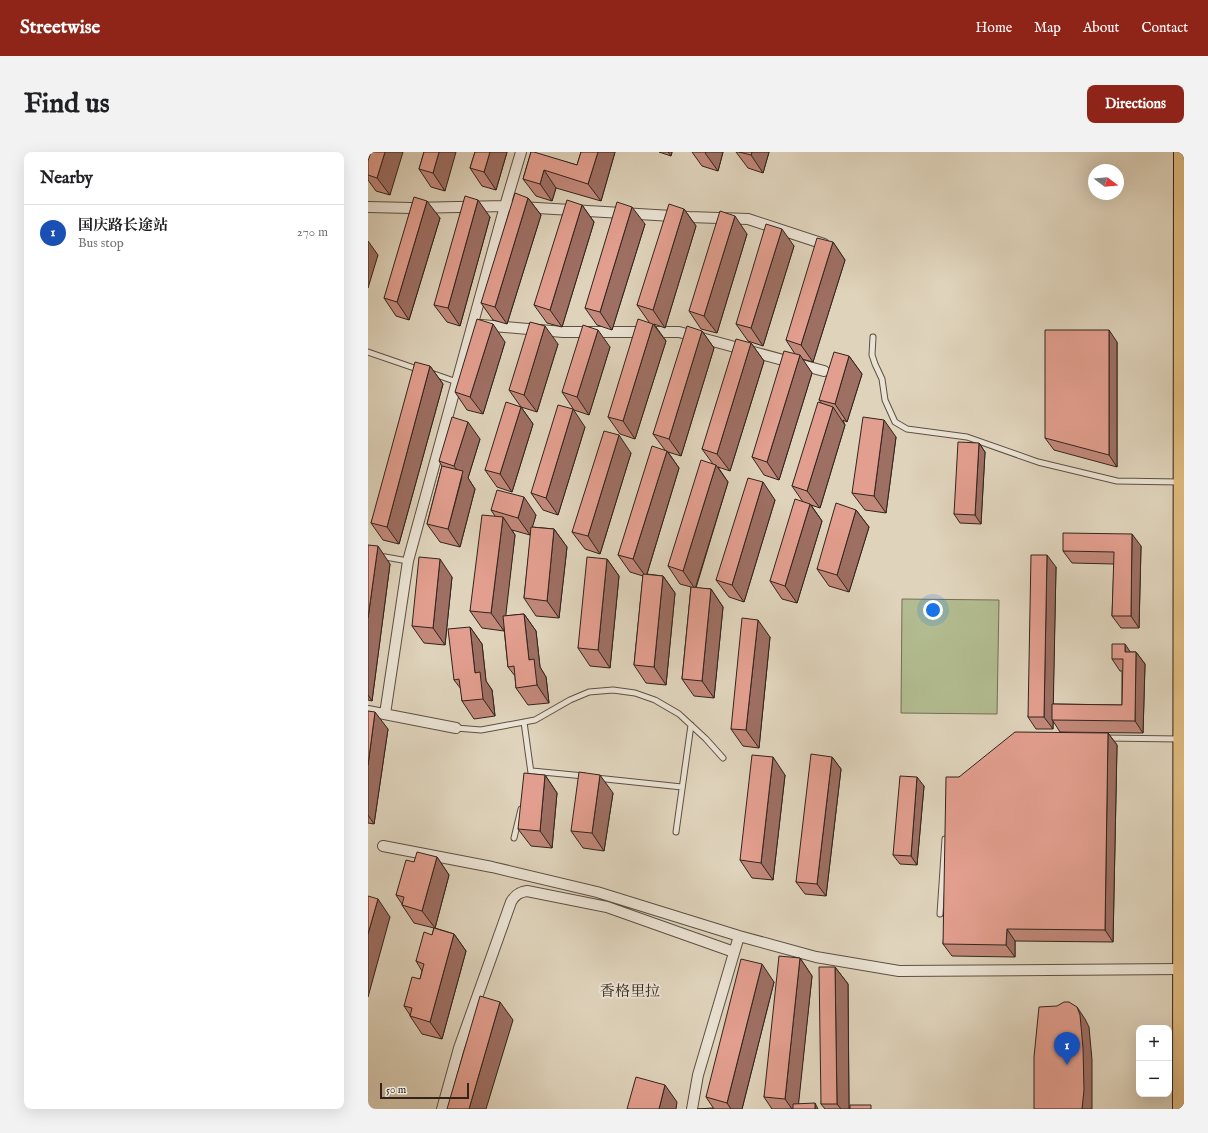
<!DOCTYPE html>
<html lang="en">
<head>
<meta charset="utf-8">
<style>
	:root { --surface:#fff; --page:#f2f2f2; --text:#202124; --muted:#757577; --line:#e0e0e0; --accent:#8f2418 }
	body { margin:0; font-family:"IM FELL English","Noto Serif SC",serif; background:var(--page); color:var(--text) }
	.controls { position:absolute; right:12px; bottom:12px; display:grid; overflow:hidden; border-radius:8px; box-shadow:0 4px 16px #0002 }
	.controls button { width:36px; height:36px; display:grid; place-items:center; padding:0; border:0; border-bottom:1px solid var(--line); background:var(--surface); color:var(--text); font:20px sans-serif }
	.compass { position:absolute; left:720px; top:12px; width:36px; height:36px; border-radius:50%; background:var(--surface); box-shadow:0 4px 16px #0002; rotate:106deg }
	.scale { position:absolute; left:12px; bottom:10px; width:89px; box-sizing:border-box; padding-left:4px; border:2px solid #32241d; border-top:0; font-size:11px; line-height:14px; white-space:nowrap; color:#32241d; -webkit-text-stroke:3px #eae2d3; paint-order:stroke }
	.you { position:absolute; left:565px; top:458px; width:14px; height:14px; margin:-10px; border:3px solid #fff; border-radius:50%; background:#1a73e8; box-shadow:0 0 0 6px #1a73e833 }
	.badge { display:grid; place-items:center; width:26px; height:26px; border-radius:50%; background:var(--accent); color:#fff; font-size:13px; font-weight:700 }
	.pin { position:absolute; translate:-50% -33px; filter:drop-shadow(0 1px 2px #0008) }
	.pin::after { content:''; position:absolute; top:21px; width:14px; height:12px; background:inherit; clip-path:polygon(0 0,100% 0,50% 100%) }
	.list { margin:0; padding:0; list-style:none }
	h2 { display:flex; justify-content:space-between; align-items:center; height:52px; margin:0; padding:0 16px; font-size:17px }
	h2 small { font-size:13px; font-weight:400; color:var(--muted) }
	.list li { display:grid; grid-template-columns:26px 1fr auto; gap:12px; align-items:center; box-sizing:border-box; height:56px; padding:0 16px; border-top:1px solid var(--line) }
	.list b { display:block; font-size:15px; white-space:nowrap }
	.list p { margin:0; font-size:13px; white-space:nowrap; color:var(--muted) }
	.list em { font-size:13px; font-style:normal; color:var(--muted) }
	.map { position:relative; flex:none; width:816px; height:957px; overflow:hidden; border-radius:8px }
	header { display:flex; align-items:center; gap:24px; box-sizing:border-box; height:56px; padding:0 20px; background:var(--accent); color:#fff }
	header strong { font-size:19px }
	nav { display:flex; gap:22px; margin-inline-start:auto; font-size:14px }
	.intro { display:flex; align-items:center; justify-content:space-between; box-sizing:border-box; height:96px; padding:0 24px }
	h1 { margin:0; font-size:28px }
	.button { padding:10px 18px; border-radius:8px; background:var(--accent); color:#fff; font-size:14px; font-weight:700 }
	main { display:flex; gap:24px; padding:0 24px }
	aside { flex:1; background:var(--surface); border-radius:8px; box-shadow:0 4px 16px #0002 }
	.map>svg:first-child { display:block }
	.green { fill:#b2bc90; stroke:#727056 }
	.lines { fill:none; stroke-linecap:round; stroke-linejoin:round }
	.lane-casing { stroke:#5d5044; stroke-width:7 }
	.street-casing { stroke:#5d5044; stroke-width:12 }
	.primary-casing { stroke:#32241d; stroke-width:18 }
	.lane { stroke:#eae2d3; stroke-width:5 }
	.street { stroke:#eae2d3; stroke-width:10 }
	.primary { stroke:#e0ba7e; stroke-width:16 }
	.wall { fill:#c2887a; stroke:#32241d }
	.shaded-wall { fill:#9e6f63; stroke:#32241d }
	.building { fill:#e29e8e; stroke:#32241d }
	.labels { text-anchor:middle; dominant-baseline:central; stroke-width:4; stroke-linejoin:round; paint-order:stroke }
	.neighbourhood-label { font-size:15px; fill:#32241d; stroke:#eae2d3 }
</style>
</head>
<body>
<header>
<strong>Streetwise</strong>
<nav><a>Home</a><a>Map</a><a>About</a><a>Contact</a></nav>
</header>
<div class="intro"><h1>Find us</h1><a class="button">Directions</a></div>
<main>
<aside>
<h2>Nearby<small></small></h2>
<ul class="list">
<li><span class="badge" style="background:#1a4fb4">1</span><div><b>国庆路长途站</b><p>Bus stop</p></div><em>270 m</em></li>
</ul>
</aside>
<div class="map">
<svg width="816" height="957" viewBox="0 0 816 957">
	<rect width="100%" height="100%" fill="#dfd3bb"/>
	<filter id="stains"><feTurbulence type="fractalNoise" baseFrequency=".005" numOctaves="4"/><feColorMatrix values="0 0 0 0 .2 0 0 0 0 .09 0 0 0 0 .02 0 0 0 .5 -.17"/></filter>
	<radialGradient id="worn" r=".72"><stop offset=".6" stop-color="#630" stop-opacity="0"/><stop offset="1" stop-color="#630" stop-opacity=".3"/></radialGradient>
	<!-- green -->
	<path class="green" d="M534 447 631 448 629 562 533 561Z"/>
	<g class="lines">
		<defs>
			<path id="lane" d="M505 185 504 203 507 212 514 227 517 248 527 270 539 277 599 285 670 310 749 329 811 330
				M0 200 52 218
				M63 221 89 230
				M0 402 40 409
				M156 570 163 621
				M88 576 113 578 167 568 202 548 221 540 245 538 267 541 287 548 311 562 338 587 355 606
				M737 586 811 587
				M164 619 216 624
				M228 626 314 635
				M308 680 323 573
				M146 686 153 657
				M572 762 577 687"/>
			<path id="street" d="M0 55 43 56 137 54 321 65 380 67 456 92
				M113 173 195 180H311L456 219
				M0 559 88 576
				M17 562 40 409 137 54 153 0
				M15 694 124 715 229 740 371 784 448 805 531 819 814 817
				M74 957 91 896 143 750C147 743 151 740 159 739L239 755 366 800
				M324 957 330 923 371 784"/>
			<path id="primary" d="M813 957 814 0"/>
		</defs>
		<!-- lane casing -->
		<use href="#lane" class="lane-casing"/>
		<!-- street casing -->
		<use href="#street" class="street-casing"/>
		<!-- primary casing -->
		<use href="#primary" class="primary-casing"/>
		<!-- lane -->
		<use href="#lane" class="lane"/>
		<!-- street -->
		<use href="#street" class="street"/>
		<!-- primary -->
		<use href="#primary" class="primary"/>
	</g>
	<!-- wall -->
	<path class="wall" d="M56 0 77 39 63 35 51 17Z
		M107 0H139L128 38 114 34 102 16Z
		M163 0 209 13 213 0H247L233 49 188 36 184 49 168 44 155 27Z
		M291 0H304L303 4Z
		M324 0H355L350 19 334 14Z
		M368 0H401L395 21 380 16Z
		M0 9 22 43 8 39 0 28Z
		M160 46 173 63 139 172 125 168 113 151Z
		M214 53 226 70 194 175 179 171 166 153Z
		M316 57 328 74 297 176 286 172 298 189 267 287 252 282 240 265 281 170 269 153Z
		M122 65 92 174 79 170 66 153Z
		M72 66 41 168 28 164 16 146Z
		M277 72 244 178 229 173 217 156Z
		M379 82 349 181 333 177 321 159Z
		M465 90 477 108 445 210 434 207 444 221 411 328 396 323 384 305 427 202 418 188Z
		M426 94 395 194 380 189 368 172Z
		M334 179 346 196 313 304 300 300 311 316 279 422 295 424 307 441 298 533 278 531 266 513 275 424 262 420 250 403 297 298 285 282Z
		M137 190 115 262 99 258 87 240Z
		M749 190V315L686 298 677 286Z
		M383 191 396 209 362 319 350 315 360 330 328 436 343 437 355 455 346 546 326 544 314 527 323 435 312 432 300 414 345 312 334 297Z
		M190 192 169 260 153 255 141 238Z
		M242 195 221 263 206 258 194 240Z
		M481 204 494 222 479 270 475 268 477 273 452 356 443 353 454 369 429 451 414 447 402 429 435 350 424 334 454 252 451 248Z
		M62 214 75 232 31 392 15 388 3 371Z
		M153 255 165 272 144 340 129 335 117 318Z
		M217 275 190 363 175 358 163 341Z
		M528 285 518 361 497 358 484 341Z
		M112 287 100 326 107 337 92 395 72 390 59 372 74 314 71 309Z
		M611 291 617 300 613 372 592 371 586 362Z
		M263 301 232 402 217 397 204 380Z
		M407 348 376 450 361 445 348 428Z
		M123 358 168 363 164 375 186 377 199 395 191 466 168 464 156 446 163 381 162 383 144 378 147 383 137 464 156 462 168 479 172 515 178 525 181 551 160 553 148 536 147 524 140 515 136 476V479L114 476 102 459 127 364Z
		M488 358 501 375 481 440 461 434 449 417Z
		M0 393 22 412 4 549 0 548Z
		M773 394 771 476H753L744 464 746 412 704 411 695 399Z
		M239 407 251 424 242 516 222 514 210 496Z
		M688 415 685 552 754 553V519H752L744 507 763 500H768L777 512 775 581 692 580 685 569V577H668L660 565Z
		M84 425 77 493 56 491 44 474Z
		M102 475 114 492 118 529 124 538 127 564 106 567 94 549 93 537 86 528Z
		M402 485 391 596 375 594 363 577Z
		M0 559 20 577 6 672 0 671Z
		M740 581 749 593 745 790 647 789V805L584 804 575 792 591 625Z
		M464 605 473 617 458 744 437 742 428 730Z
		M177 623 189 641 184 696 163 694 150 677Z
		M417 623 405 728 384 726 372 708Z
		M556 634 549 713 532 712 525 703Z
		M245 641 236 699 215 696 203 679Z
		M69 705 81 723 67 776 86 782 98 799 74 887 54 882 42 864V863L36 854 52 827 54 819 48 809 64 783 66 776 46 771 34 753V752L28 743 46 710Z
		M432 806 444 824 430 952 450 957H404L396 945Z
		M467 815 480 832 481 957H457L453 952Z
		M406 830 374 957H346L338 945Z"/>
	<!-- shaded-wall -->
	<path class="shaded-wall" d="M17 0H35L22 43 9 26Z
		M71 0H88L77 39 65 21Z
		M122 0H139L128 38 116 20Z
		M230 0H247L233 49 220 32Z
		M300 0H304L303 4Z
		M338 0H355L350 19 337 1Z
		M384 0H401L395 21 383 3Z
		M176 18 188 36 184 49 172 32Z
		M160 46 173 63 139 172 127 155Z
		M110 48 122 65 92 174 80 156Z
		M59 49 72 66 41 168 29 150Z
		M214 53 226 70 194 175 182 158Z
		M264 55 277 72 244 178 232 160Z
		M316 57 328 74 297 176 285 158Z
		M367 64 379 82 349 181 336 164Z
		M414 77 426 94 395 194 383 176Z
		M0 89 10 103 0 136Z
		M465 90 477 108 445 210 433 193Z
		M125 172 137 190 115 262 102 245Z
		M285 172 298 189 267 287 255 269Z
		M177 174 190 192 169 260 156 243Z
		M230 178 242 195 221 263 209 245Z
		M741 178 749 190V315L741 303Z
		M334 179 346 196 313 304 301 287Z
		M383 191 396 209 362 319 349 302Z
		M432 203 444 221 411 328 399 310Z
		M481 204 494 222 479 270 467 252Z
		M62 214 75 232 31 392 19 375Z
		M153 255 165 272 144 340 132 322Z
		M465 255 477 273 452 356 439 339Z
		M205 257 217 275 190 363 178 346Z
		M516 268 528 285 518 361 506 344Z
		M100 270 112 287 100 326 107 337 92 395 80 377 94 325 86 314Z
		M251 283 263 301 232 402 220 384Z
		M611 291 617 300 613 372 607 363Z
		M299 299 311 316 278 425 265 407Z
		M348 313 360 330 327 437 315 419Z
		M395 330 407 348 376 450 364 433Z
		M156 345 168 363 162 383 150 366Z
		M442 352 454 369 429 451 417 434Z
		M488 358 501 375 481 440 469 423Z
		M135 365 147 383 136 479 123 461Z
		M186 377 199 395 191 466 179 449Z
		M764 382 773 394 771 476 763 464Z
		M10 394 22 412 4 549 0 543V466Z
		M679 403 688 415 685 568H684L685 569V577L676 565Z
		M72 407 84 425 77 493 65 476Z
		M239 407 251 424 242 516 230 498Z
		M295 424 307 441 298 533 286 515Z
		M343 437 355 455 346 546 334 529Z
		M156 462 168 479 172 515 178 525 181 551 169 533 161 508Z
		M390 468 402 485 391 596 378 578Z
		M102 475 114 492 118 529 124 538 127 564 115 547 107 521Z
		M757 492 765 504 757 500Z
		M768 500 777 512 775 581 767 569Z
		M7 560 20 577 6 672 0 663V613Z
		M740 581 749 593 745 790 737 778Z
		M405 605 417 623 405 728 393 711Z
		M464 605 473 617 458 744 449 732Z
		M177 623 189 641 184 696 172 679Z
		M232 623 245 641 236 699 224 681Z
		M549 625 556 634 549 713 543 704Z
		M69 705 81 723 67 776 54 759Z
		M10 747 22 765 0 845V782Z
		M639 777 647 789V805L638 793Z
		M86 782 98 799 74 887 62 870Z
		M432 806 444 824 430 957H424L417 947Z
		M394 812 406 830 374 957H363L359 951Z
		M467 815 480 832 481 957H473L469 952Z
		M132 850 145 868 118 957H101Z
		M709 855 717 867 721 875 724 908V957H714Z
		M297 933 309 950 308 957H291Z
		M447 951 450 957H447Z"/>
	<!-- building -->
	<path class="building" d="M3 0H17L9 26 0 23V9Z
		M56 0H71L65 21 51 17Z
		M107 0H122L116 20 102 16Z
		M163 0H166L209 13 213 0H230L220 32 176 18 172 32 155 27Z
		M371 0H384L383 3Z
		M147 41 160 46 127 155 113 151Z
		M97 44 110 48 80 156 66 153Z
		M46 45 59 49 29 150 16 146Z
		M199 48 214 53 182 158 166 153Z
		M249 50 264 55 232 160 217 156Z
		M301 52 316 57 285 158 269 153Z
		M352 59 367 64 336 164 321 159Z
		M398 72 414 77 383 176 368 172Z
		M449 86 465 90 433 193 418 188Z
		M109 167 125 172 102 245 87 240Z
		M270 167 285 172 255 269 240 265Z
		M162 170 177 174 156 243 141 238Z
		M215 173 230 178 209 245 194 240Z
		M319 174 334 179 301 287 285 282Z
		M677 178H741V303L677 286Z
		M368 187 383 191 349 302 334 297Z
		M416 199 432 203 399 310 384 305Z
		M466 200 481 204 467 252 451 248Z
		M47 210 62 214 19 375 3 371Z
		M138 250 153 255 132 322 117 318Z
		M450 250 465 255 439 339 424 334Z
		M190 253 205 257 178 346 163 341Z
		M84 265 100 270 86 314 71 309Z
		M495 265 516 268 506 344 484 341Z
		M236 279 251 283 220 384 204 380Z
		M590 290 611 291 607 363 586 362Z
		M284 294 299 299 265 407 250 403Z
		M333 308 348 313 315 419 300 414Z
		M74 314 95 319 80 377 59 372Z
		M380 326 395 330 364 433 348 428Z
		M129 338 156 345 150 366 123 358Z
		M427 347 442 352 417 434 402 429Z
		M468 351 488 358 469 423 449 417Z
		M114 363 135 365 123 461 102 459Z
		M163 375 186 377 179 449 156 446Z
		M695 381 764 382 763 464H744L746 400 695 399Z
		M0 393 10 394 0 466Z
		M663 403H679L676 565H660Z
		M51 405 72 407 65 476 44 474Z
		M219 405 239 407 230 498 210 496Z
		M275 422 295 424 286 515 266 513Z
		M323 435 343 437 334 529 314 527Z
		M156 462 161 508 166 507 169 533 148 536 146 514 140 515 135 464Z
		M374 466 390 468 378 578 363 577Z
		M102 475 107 521 112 520 115 547 94 549 91 527 86 528 80 477Z
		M744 492H757V500H768L767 569 684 568V552L754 553 755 507H744Z
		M0 559 7 560 0 613Z
		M647 580 740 581 737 778 639 777 638 793 575 792 578 625H591Z
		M443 602 464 605 449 732 428 730Z
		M384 603 405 605 393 711 372 708Z
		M211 620 232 623 224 681 203 679Z
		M156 621 177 623 172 679 150 677Z
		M532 624 549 625 543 704 525 703Z
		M49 700 69 705 54 759 34 753 36 745 28 743 38 708 46 710Z
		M0 744 10 747 0 782Z
		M66 776 86 782 62 870 42 864 44 856 36 854 44 825 52 827 56 812 48 809 56 780 64 783Z
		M411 804 432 806 417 947 396 945Z
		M373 807 394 812 359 951 338 945Z
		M451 815H467L469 952H453Z
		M112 844 132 850 101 957H79Z
		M696 850H701L709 855 712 863 715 896 716 938 714 957H666V905L671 855 689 854Z
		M268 925 297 933 291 957H259Z
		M447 951V957H425V952Z
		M482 953H503V957H482Z
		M345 956V957H329Z"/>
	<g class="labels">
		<!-- neighbourhood labels -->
		<g class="neighbourhood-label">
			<text x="262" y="839">香格里拉</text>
		</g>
	</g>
	<rect width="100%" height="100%" filter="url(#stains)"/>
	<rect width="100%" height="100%" fill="url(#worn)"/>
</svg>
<div class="controls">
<button>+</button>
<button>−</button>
</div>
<svg class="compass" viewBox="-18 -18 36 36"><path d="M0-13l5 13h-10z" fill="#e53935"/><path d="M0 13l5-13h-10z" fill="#757577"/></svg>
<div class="scale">50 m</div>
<div class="you"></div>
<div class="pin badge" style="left:699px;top:913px;background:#1a4fb4">1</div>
</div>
</main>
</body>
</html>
